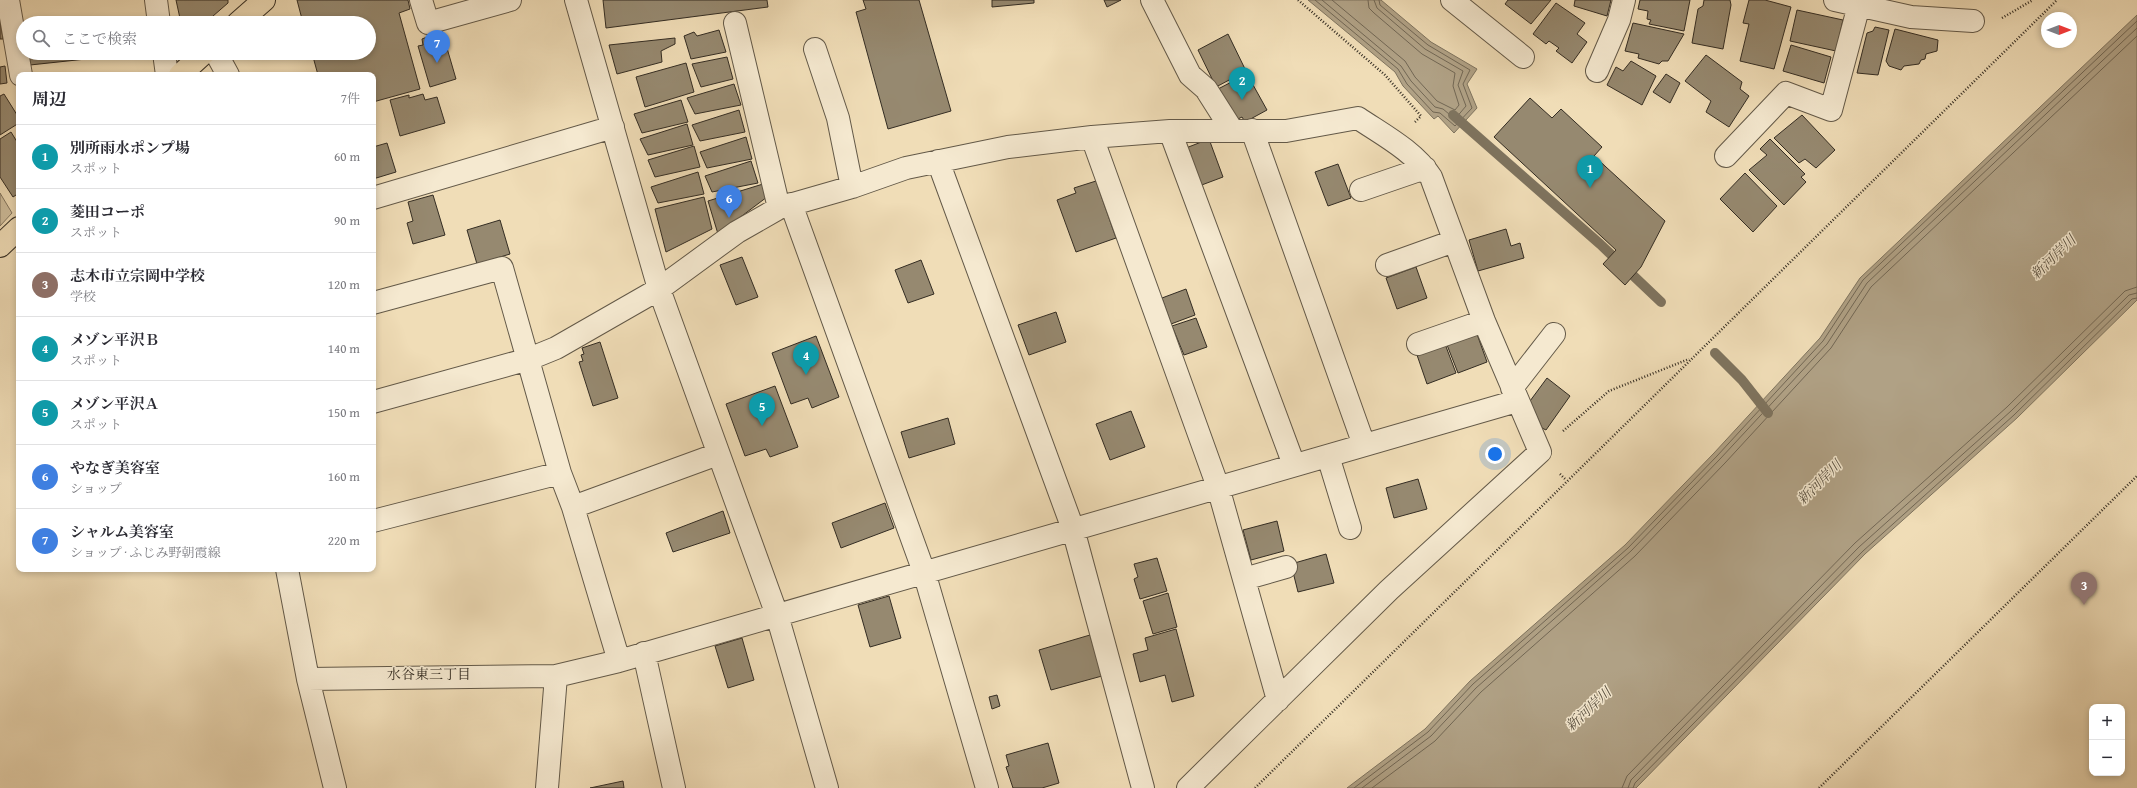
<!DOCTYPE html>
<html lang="ja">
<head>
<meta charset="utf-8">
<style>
	:root { --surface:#fff; --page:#f7f7f7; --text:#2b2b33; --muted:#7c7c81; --line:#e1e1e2; --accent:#0f766e }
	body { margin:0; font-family:"Gentium Book Plus","Noto Serif JP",serif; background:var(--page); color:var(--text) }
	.controls { position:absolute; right:12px; bottom:12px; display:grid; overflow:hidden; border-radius:8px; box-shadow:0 2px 6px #0003 }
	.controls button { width:36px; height:36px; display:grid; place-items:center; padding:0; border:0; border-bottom:1px solid var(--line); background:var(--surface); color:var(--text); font:20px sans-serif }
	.compass { position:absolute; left:2041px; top:12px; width:36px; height:36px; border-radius:50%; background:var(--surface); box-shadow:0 2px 6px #0003; rotate:90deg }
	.you { position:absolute; left:1495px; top:454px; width:14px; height:14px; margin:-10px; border:3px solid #fff; border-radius:50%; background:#1a73e8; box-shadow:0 0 0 6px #1a73e833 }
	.badge { display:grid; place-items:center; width:26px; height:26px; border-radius:50%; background:var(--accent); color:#fff; font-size:13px; font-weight:700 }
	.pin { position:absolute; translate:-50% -33px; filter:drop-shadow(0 1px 2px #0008) }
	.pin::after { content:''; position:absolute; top:21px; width:14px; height:12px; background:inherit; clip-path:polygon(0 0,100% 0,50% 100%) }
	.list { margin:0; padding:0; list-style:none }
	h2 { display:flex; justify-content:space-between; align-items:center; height:52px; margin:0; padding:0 16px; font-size:17px }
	h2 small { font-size:13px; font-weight:400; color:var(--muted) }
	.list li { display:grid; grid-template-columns:26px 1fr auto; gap:12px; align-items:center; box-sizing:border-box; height:64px; padding:0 16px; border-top:1px solid var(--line) }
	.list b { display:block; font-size:15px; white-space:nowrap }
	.list p { margin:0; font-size:13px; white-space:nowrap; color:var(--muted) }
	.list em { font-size:13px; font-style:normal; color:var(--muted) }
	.icon { flex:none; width:22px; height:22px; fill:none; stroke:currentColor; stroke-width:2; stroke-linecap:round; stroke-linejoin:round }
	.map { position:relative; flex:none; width:2137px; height:788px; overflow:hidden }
	.search { position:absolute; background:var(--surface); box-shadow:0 2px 6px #0003; left:16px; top:16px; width:360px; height:44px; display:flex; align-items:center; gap:10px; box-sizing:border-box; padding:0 14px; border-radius:22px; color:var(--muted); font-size:15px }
	.panel { position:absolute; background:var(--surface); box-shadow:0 2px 6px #0003; left:16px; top:72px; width:360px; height:500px; border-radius:8px }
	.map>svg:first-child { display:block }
	.green { fill:#d0bf9e; stroke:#827660 }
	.water { fill:#b0a185; stroke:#7e735e }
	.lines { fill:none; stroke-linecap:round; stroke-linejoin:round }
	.shore { stroke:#726754; stroke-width:1 }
	.stream { stroke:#7e735e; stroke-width:10 }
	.building { fill:#968970; stroke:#342d23 }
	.minor-casing { stroke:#635948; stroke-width:24 }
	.major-casing { stroke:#342d23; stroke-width:24 }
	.path { stroke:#342d23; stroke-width:2.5; stroke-dasharray:1 2; stroke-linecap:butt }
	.minor { stroke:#f5e9d0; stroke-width:22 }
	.major { stroke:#f0ddb7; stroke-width:22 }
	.labels { text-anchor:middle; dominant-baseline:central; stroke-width:3; stroke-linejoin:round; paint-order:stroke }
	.water-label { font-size:14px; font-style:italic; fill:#595040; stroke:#f5e9d0 }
	.neighbourhood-label { font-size:14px; fill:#342d23; stroke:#f5e9d0 }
</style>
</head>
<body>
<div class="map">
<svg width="2137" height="788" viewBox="0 0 2137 788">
	<rect width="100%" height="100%" fill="#f0ddb7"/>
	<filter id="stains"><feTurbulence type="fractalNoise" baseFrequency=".005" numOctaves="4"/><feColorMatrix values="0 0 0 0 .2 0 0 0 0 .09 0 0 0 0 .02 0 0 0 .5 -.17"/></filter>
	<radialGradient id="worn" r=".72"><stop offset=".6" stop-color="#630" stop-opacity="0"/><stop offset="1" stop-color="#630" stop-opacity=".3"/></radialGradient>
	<!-- green -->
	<path class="green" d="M0 193 12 213 0 226Z"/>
	<!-- water -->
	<path class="water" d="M1308 0H1381L1431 42 1477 69 1467 84 1477 108 1454 133 1438 116 1434 119 1403 86 1395 72Z
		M2137 15V300L2017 418 1865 554 1636 788H1347L1425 729 1470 681 1625 545 1714 453 1820 338 1860 278Z"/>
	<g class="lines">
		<!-- shore -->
		<path class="shore" d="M1315 0 1398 69 1407 84 1433 112 1440 113 1455 126 1472 108 1463 84 1470 70 1428 45 1380 5 1379 0
			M1322 0 1401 66 1411 81 1435 107 1443 109 1455 119 1466 106 1458 85 1463 71 1425 49 1377 8 1374 0
			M1332 0 1405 61 1415 77 1437 101 1455 110 1459 105 1453 86 1455 73 1422 54 1374 13 1369 8 1368 0
			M1354 788 1428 732 1473 684 1628 548 1717 456 1823 341 1863 280 2137 21
			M1362 788 1431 736 1476 688 1631 551 1720 459 1827 344 1867 283 2137 28
			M1372 788 1435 741 1481 692 1635 556 1725 463 1831 348 1871 287 2137 36
			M1622 788 1627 776 1855 543 2007 407 2125 291 2137 287
			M1628 788 1631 780 1859 547 2011 411 2129 295 2137 293
			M1633 788 1635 783 1863 551 2014 415 2132 299 2137 298"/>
		<!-- stream -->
		<path class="stream" d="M1453 115 1600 244 1661 302
			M1715 353 1742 380 1768 413"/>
	</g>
	<!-- building -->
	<path class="building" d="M176 0H228V3L205 23H181Z
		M297 0H408L410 9 399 13 420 89 373 102V75H318L312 53H369V23H303Z
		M603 0H767L768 7 606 28Z
		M863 0H919L951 111 888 129 856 12 866 9Z
		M992 0H1034V3L992 7Z
		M1104 0H1121L1107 7Z
		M1508 0H1551L1531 24 1505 4Z
		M1575 0H1611L1607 16 1574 6Z
		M1640 0H1690L1684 31 1649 24 1651 20 1647 19 1648 11 1638 9Z
		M1704 0H1730L1731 5 1723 49 1692 43 1698 9 1703 6Z
		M1749 0H1765L1791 7 1774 69 1740 61 1749 24 1743 23Z
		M1556 3 1585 23 1577 34 1587 42 1572 63 1556 51 1559 48 1549 41 1546 44 1533 34Z
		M1797 10 1843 20 1836 51 1790 41Z
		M0 19 3 39H0Z
		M1633 23 1684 34 1668 61H1662L1659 64 1638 58 1639 54 1625 51Z
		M1875 27 1889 30 1878 75 1857 73 1867 33 1873 31Z
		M1895 29 1938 40 1937 51 1926 54 1925 59 1921 60 1919 64 1904 66 1901 70 1889 66 1886 61Z
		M719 30 726 52 691 59 684 36 694 32 697 36Z
		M442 31 456 79 430 87 418 46 423 45 422 39Z
		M1228 34 1246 71 1216 87 1198 50Z
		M675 38V44L661 51 662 62 617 74 609 45Z
		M1791 45 1831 57 1824 83 1783 71Z
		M29 53H85L86 59 30 65Z
		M1706 55 1742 82 1740 89 1749 96 1729 127 1706 112 1711 101 1685 81Z
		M727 57 733 79 701 87 692 64Z
		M1631 61 1656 76 1642 105 1607 85 1616 67 1623 71Z
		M686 63 694 92 645 107 636 77Z
		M5 66 7 83 0 84V67Z
		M1247 74 1267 110 1245 122 1242 117 1234 121 1218 89Z
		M1666 74 1680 83 1670 103 1653 92Z
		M734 84 741 105 695 114 687 98Z
		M4 94 19 118V123L0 135V96Z
		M423 94 425 100 437 97 445 123 400 136 390 100 409 95V98Z
		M1530 98 1552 118 1561 109 1602 147 1594 156 1665 221 1641 267 1625 285 1603 264 1616 250 1494 137Z
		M681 100 688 122 642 133 634 114Z
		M739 110 745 132 700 141 692 125Z
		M1802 115 1835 150 1816 168 1805 159 1799 163 1774 138Z
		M687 124 693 145 648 155 640 139Z
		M11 132 19 145V193L13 197 0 177V139Z
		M746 137 752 159 707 168 700 152Z
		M1209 139 1223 177 1199 186 1186 148Z
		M1770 139 1805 174 1801 177 1806 182 1784 205 1749 170 1767 155 1760 149Z
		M387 143 396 172 373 179V147Z
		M694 146 700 167 655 177 648 160Z
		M751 161 758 183 712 192 705 176Z
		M1338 164 1351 198 1328 206 1315 172Z
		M698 172 704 194 658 203 651 187Z
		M1745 173 1777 206 1753 232 1720 199Z
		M1096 181 1116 238 1076 252 1057 200 1076 193 1074 188Z
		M763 184 767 197 718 234 708 201Z
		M433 195 445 235 413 244 407 223 413 221 408 202Z
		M704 197 712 229 666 252 655 209Z
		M500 220 510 254 477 264 467 230Z
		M1506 229 1511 246 1520 243 1524 258 1478 271 1469 240Z
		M742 257 758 297 736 305 720 265Z
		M921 260 934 294 908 303 895 270Z
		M1416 267 1427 298 1397 309 1386 278Z
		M1186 289 1195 315 1171 324 1162 298Z
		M1056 312 1066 342 1029 355 1018 325Z
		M1196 318 1207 347 1184 355 1172 326Z
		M1477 334 1487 362 1458 373 1447 345Z
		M816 336 839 397 812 408 808 398 791 404 772 353Z
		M600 342 618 398 593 406 579 362 583 361 581 355 584 354 582 348Z
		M1445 344 1456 373 1427 384 1417 355Z
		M1547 378 1570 396 1546 430 1542 428 1530 401Z
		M775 386 798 447 770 457 766 449 745 456 726 404Z
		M1131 411 1145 447 1110 460 1096 424Z
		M948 418 955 444 909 458 901 432Z
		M1418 479 1427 509 1394 518 1386 488Z
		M885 503 894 528 841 548 832 523Z
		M723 511 730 533 673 552 666 533Z
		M1277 521 1284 551 1251 560 1243 530Z
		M1326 554 1334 583 1298 592 1291 564Z
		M1157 558 1167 591 1140 599 1134 579 1138 577 1134 564Z
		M1168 593 1177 627 1153 634 1143 601Z
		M889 596 901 638 870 647 858 605Z
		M1176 629 1194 696 1172 702 1165 675 1140 682 1133 654 1148 650 1145 638Z
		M1090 635 1102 676 1051 690 1039 650Z
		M742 638 754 680 728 688 715 646Z
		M997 695 1000 706 992 709 989 697Z
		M1048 743 1059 783 1042 788H1013L1006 767 1009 766 1006 755Z
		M623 781 624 788H590Z"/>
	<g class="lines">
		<defs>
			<path id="minor" d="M8 0 21 75
				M156 0 159 23
				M421 0 428 23 510 0
				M576 0 659 289 777 615 827 788
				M1152 0 1190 75 1206 89 1232 130
				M1452 0 1523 57
				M1835 0 1911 17 1973 21
				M735 23 779 208
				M815 49 838 118 852 187
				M164 53 167 75
				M216 53 228 75
				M1597 71 1619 20 1624 0
				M1252 130 1364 445
				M1170 131 1294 465
				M1092 137 1218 487 1278 700
				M1726 156 1786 93 1831 110 1859 5
				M938 161 1073 529 1143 788
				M1361 190 1425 168
				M373 198 613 127
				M791 204 924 572 987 788
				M1387 265 1454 241
				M373 303 502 268 560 473 573 507 619 661
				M1418 344 1484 321
				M1512 388 1554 334
				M373 402 529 359 556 348 659 289 737 232 779 208 852 187 906 168 1008 147 1092 137 1170 131H1286L1358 118C1383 135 1414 151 1431 177L1484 321 1540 452 1389 590 1188 788
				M1328 456 1350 528
				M573 507 718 454
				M373 521 560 473
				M287 569 308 679 335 788
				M1244 579 1286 567
				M644 653 674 788
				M308 679 556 676 619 661 1517 401
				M547 788 556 676"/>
			<path id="major" d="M238 23 264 0
				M180 75 204 53
				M0 246 19 228"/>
		</defs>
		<!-- minor casing -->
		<use href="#minor" class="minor-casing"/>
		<!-- major casing -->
		<use href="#major" class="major-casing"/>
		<!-- path -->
		<path class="path" d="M1298 0 1385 75 1421 116 1415 122
			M2002 18 2033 0
			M1563 431 1609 391 1689 359
			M1560 474 1566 480
			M1255 788 2057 0
			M1819 788 2137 476"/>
		<!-- minor -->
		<use href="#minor" class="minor"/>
		<!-- major -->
		<use href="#major" class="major"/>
	</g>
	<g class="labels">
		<!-- water labels -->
		<g class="water-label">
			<text transform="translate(2053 257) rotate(-44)">新河岸川</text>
			<text transform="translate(1819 482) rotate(-45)">新河岸川</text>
			<text transform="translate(1588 709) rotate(-43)">新河岸川</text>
		</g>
		<!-- neighbourhood labels -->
		<g class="neighbourhood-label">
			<text x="429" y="674">水谷東三丁目</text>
		</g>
	</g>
	<rect width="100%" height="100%" filter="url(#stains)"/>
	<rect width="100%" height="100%" fill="url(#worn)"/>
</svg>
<div class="controls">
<button>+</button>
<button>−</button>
</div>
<svg class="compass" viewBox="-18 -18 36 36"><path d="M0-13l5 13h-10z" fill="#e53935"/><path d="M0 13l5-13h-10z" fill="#7c7c81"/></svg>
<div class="you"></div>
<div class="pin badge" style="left:1590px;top:188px;background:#0f9aa8">1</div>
<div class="pin badge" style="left:1242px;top:100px;background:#0f9aa8">2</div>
<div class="pin badge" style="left:2084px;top:605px;background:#8d6e63">3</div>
<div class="pin badge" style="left:806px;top:375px;background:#0f9aa8">4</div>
<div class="pin badge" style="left:762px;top:426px;background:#0f9aa8">5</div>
<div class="pin badge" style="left:729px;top:218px;background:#3f7fe0">6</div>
<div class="pin badge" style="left:437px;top:63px;background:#3f7fe0">7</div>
<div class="search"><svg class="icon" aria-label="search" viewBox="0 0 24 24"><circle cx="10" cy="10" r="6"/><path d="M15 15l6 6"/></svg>ここで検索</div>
<section class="panel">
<h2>周辺<small>7件</small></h2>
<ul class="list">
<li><span class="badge" style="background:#0f9aa8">1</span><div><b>別所雨水ポンプ場</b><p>スポット</p></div><em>60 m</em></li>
<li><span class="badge" style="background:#0f9aa8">2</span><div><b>菱田コーポ</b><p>スポット</p></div><em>90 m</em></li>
<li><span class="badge" style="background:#8d6e63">3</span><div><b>志木市立宗岡中学校</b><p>学校</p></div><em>120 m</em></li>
<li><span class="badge" style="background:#0f9aa8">4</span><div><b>メゾン平沢Ｂ</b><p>スポット</p></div><em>140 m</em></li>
<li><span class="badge" style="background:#0f9aa8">5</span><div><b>メゾン平沢Ａ</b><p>スポット</p></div><em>150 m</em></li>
<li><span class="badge" style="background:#3f7fe0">6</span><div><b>やなぎ美容室</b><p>ショップ</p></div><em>160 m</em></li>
<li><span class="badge" style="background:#3f7fe0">7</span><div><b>シャルム美容室</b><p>ショップ · ふじみ野朝霞線</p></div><em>220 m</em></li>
</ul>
</section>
</div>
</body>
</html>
